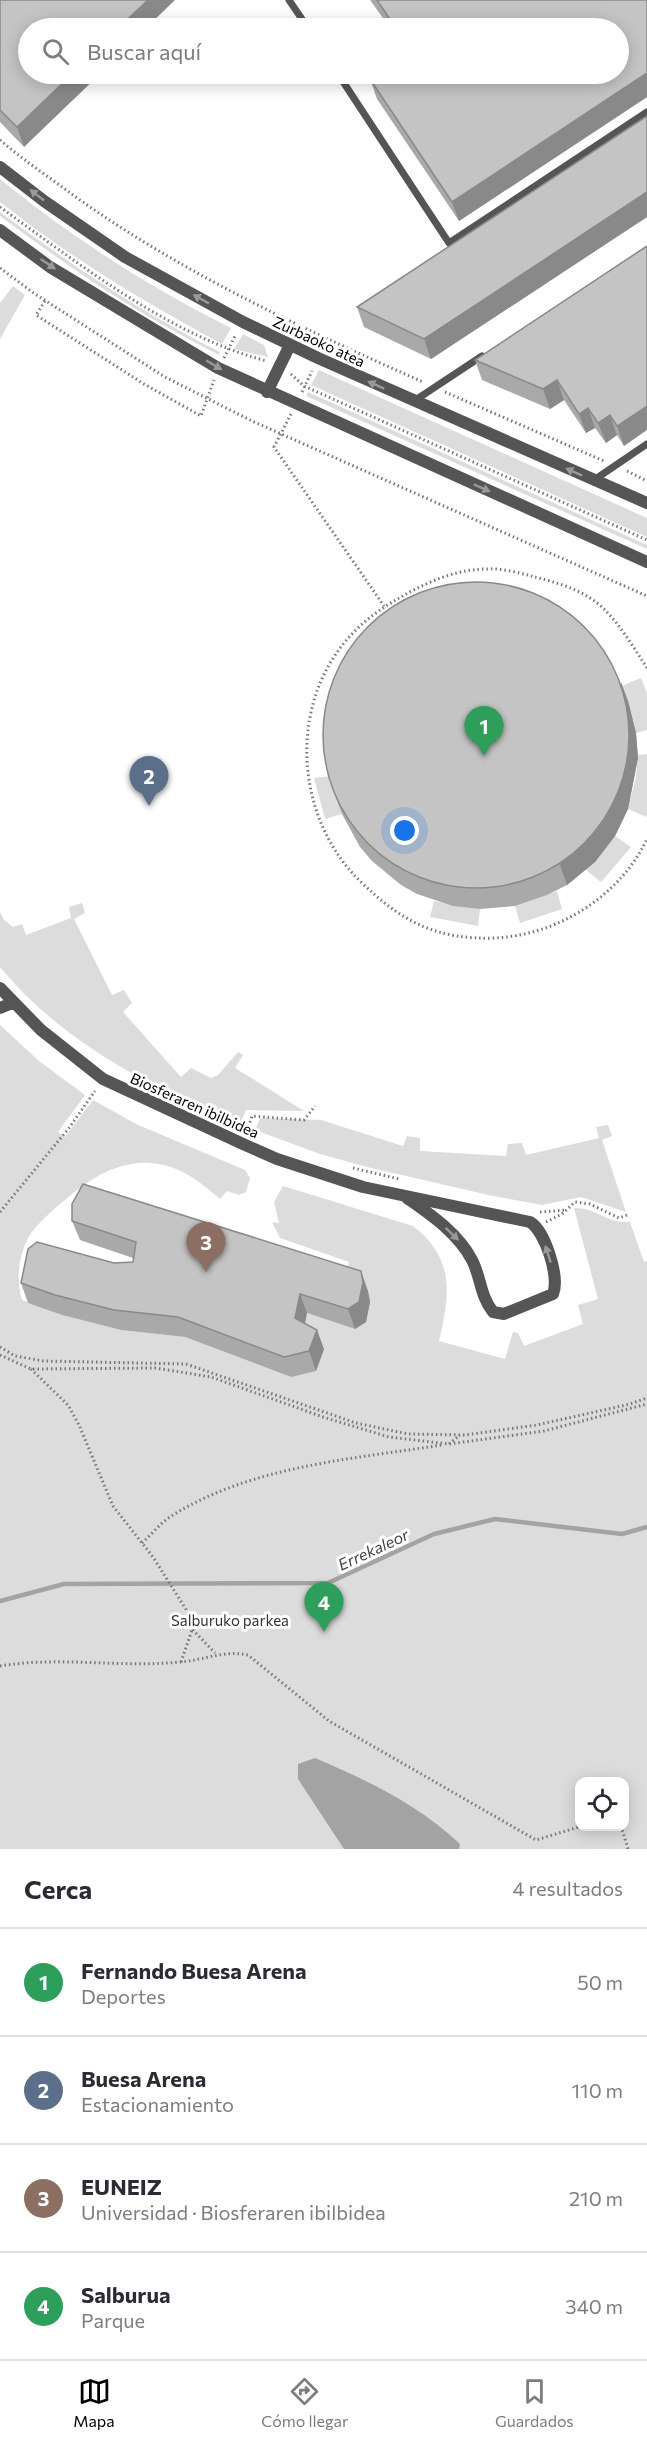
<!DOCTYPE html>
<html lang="es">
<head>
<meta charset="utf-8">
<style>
	:root { --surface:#fff; --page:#f2f2f3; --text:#2b2b33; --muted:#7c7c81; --line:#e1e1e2; --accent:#000 }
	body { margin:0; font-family:Commissioner,sans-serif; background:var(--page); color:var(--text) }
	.controls { position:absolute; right:18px; bottom:18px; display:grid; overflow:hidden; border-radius:12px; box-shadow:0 3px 15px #0003 }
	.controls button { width:54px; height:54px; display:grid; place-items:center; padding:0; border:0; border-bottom:2px solid var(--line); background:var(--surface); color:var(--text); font:30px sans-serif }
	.you { position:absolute; left:405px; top:831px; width:21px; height:21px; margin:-15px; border:4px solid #fff; border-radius:50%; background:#1a73e8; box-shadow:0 0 0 9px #1a73e833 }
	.badge { display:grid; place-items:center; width:39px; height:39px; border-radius:50%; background:var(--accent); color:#fff; font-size:20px; font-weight:700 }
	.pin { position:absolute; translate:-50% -50px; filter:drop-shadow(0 2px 3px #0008) }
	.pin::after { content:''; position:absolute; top:32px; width:21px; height:18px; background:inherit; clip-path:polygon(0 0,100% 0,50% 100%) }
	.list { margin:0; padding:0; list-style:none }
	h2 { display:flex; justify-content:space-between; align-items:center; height:78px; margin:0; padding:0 24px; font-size:26px }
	h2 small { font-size:20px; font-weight:400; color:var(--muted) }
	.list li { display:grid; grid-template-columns:39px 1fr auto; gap:18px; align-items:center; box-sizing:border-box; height:108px; padding:0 24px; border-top:2px solid var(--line) }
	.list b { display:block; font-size:22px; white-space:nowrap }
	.list p { margin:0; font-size:20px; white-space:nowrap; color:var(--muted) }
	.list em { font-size:20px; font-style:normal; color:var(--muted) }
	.icon { flex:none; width:33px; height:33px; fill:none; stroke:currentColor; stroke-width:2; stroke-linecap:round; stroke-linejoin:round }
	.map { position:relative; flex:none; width:647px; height:1849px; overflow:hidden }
	.search { position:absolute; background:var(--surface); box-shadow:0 3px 15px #0003; left:18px; right:18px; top:18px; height:66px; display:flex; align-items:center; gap:15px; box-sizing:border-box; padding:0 21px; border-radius:33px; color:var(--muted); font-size:22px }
	.sheet { height:510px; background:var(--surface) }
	nav { display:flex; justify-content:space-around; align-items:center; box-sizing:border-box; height:84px; border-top:2px solid var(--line); background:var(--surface); font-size:16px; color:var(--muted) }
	nav a { display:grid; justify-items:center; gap:3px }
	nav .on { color:var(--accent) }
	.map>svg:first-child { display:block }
	.green { fill:#dcdcdc; fill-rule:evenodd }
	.water { fill:#a3a3a3 }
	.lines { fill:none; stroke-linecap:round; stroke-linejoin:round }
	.stream { stroke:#a3a3a3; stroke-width:4.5 }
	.path { stroke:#777; stroke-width:3; stroke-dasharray:1.5 3; stroke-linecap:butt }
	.service { stroke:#555; stroke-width:7 }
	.minor { stroke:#555; stroke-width:12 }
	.tertiary { stroke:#555; stroke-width:12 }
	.wall { fill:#a9a9a9 }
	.shaded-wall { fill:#898989 }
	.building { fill:#c4c4c4; stroke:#898989; stroke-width:1.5 }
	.oneway { fill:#999 }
	.labels { text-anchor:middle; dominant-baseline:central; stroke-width:6; stroke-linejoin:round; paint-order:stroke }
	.street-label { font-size:15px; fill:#000; stroke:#fff }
	.park-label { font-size:15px; fill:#333; stroke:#fff }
	.water-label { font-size:16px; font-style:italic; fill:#444; stroke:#fff }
</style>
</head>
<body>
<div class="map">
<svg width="647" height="1849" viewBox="0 0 647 1849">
	<rect width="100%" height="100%" fill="#fff"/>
	<!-- green -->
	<path class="green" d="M0 179C71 237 149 287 231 328L222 344C144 302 69 257 0 202Z
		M0 212C70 264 142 313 220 352L219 355C141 316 69 268 0 216Z
		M13 286 25 295 0 339V303Z
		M243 334 264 345 268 357 234 349Z
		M319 370 647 518V537L311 385Z
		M308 392 647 545V549L306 396Z
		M641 678 647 693V730L636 733 621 686Z
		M647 754V815L646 817 628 809 636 777 638 755Z
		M331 776 342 814 325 819 314 778Z
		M615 836 631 847 601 882 586 870Z
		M557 891 562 909 520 923 515 906Z
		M434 901 480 909 478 926 430 917Z
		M82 903 85 913 74 919 112 995 124 990 132 1003 123 1012 181 1077 191 1068 211 1078 218 1075 238 1052 243 1055 235 1068 304 1111 246 1110 240 1124C150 1087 64 1044 0 967V912L4 920 13 927 22 924 26 935 71 918 69 907Z
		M0 1025 39 1061 85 1095 58 1132 65 1137 93 1100 136 1124 245 1170 250 1178 246 1192 239 1195 227 1191 220 1199C198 1180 178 1164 148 1163 134 1162 117 1167 104 1173 85 1181 37 1221 28 1238 18 1259 16 1278 22 1300L62 1315 121 1330 185 1337 291 1377 307 1313 355 1329 366 1322 370 1302 368 1291 342 1283 349 1262 280 1238 272 1222 279 1223 274 1202 283 1186 413 1226C455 1258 450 1295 439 1341L505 1359 513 1332 518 1333 524 1346 583 1324 578 1305 598 1299 574 1208C599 1208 603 1223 630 1222L644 1262 647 1261V1849H0ZM580 1782H624V1826H580Z
		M260 1118 321 1120 403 1146 407 1136 420 1138V1151L506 1156 508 1144 522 1143 526 1155 599 1138 596 1127 608 1125 612 1136 602 1140 626 1212 581 1197 542 1205 493 1196 367 1167 320 1154 255 1130Z"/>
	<!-- water -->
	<path class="water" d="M315 1758C367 1780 419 1805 460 1844L459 1849H344L298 1779V1764Z"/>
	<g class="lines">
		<!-- stream -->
		<path class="stream" d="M0 1601 64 1584 328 1583 434 1534 495 1519 622 1534 647 1527"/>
		<!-- path -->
		<path class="path" d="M0 140C23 160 49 177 73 195 182 273 301 328 423 382
			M0 207C79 264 172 337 267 361
			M0 268 35 294 165 377 252 421 647 596
			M45 301 36 315 144 384 201 416 214 380
			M224 358 236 334
			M291 374 304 386 647 540
			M302 392 312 371
			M445 392 604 461
			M291 414 274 447 384 606
			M627 471 647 481
			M647 668C634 648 621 626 604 609 586 591 559 583 535 577 520 573 502 568 487 569 459 569 432 580 408 593 390 603 372 614 357 629 286 697 293 817 361 882 402 922 437 940 495 938 558 935 620 896 647 839
			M247 1131 252 1116 304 1120 315 1106
			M353 1168 399 1179
			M0 1212 69 1128 95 1091
			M540 1212 567 1210
			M546 1222 562 1214 575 1202 590 1204 619 1218 627 1215
			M0 1347 15 1356 44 1361 186 1364 356 1423 408 1434 465 1435 537 1425 630 1404 647 1398
			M0 1355 31 1369 156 1368 211 1377 323 1417 389 1437 449 1444 544 1431 647 1404
			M31 1369 68 1405 79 1425 113 1506 153 1557 187 1611 192 1629 215 1653
			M449 1444 460 1435
			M142 1543C152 1534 161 1522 173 1515 252 1466 352 1459 442 1445
			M181 1662 192 1630
			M0 1666C60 1656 120 1668 180 1662 205 1660 223 1650 248 1655L329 1721 536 1840 582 1826
			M621 1826 628 1849"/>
		<!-- service -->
		<path class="service" d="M289 0 308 28
			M338 74 449 243 647 112
			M414 401 482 356
			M594 480 647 444"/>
		<!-- minor -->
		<path class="minor" d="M0 988 41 1030 103 1079 243 1144 277 1159 363 1187 530 1222C545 1231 560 1277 553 1294L504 1314 493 1312C480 1296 481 1277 472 1260 458 1233 431 1215 407 1198
			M0 1008 12 1003"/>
		<!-- tertiary -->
		<path class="tertiary" d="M0 167 44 201 125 257 243 322 318 358 647 503
			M0 230 50 267 218 368 647 562
			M267 392 290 345"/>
	</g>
	<!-- wall -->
	<path class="wall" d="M0 0 24 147 0 122Z
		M370 0H647V97L459 221 377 99 370 79 618 28H390Z
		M647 116V217L431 359 364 327 357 307Z
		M647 246 624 446 617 435 606 443 595 428 586 433 564 400 550 409 482 380 475 360Z
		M628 701 636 733 638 758 628 809 615 836 595 862 567 885 547 895 515 906 480 909 453 906 417 894 401 885 372 861 360 847 342 814 335 795Z
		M72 1221 368 1291 370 1302 366 1322 355 1329 307 1313 305 1323 324 1349 316 1371 291 1377 185 1337 121 1330 62 1315 28 1303 21 1283 114 1263 133 1262V1258L80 1240Z"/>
	<!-- shaded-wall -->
	<path class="shaded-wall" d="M148 0H175L146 28H118Z
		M647 73V97L459 221 452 202Z
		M72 74H100L24 147 17 127Z
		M647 192V217L431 359 424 339Z
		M557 380 564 400 550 409 543 389Z
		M647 406V430L624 446 617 426Z
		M588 408 595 428 586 433 579 414Z
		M610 415 617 435 606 443 598 423Z
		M621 682 628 701 636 733 638 758 628 809 615 836 595 862 567 885 560 865Z
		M361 1271 368 1291 370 1302 366 1322 355 1329 348 1309Z
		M300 1294 307 1313 302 1338 295 1318Z
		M317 1330 324 1349 316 1371 309 1351Z"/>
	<!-- building -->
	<path class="building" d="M0 0H148L118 28H28V74H72L17 127 0 110Z
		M377 0H647V73L452 202 370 79 377 74H618V28H396Z
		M647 116V192L424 339 357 307Z
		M647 246V406L617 426 610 415 598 423 588 408 579 414 557 380 543 389 475 360Z
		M323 735a153 153 0 1 1 306 0a153 153 0 1 1-306 0Z
		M83 1184 361 1271 363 1282 359 1302 348 1309 300 1294 295 1318 317 1330 309 1351 284 1357 178 1317 114 1310 55 1295 21 1283 28 1249 37 1242 114 1263 133 1262 136 1242 72 1221V1204Z"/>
	<!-- one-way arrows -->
	<defs><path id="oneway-solid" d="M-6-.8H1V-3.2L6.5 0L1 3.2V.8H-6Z" transform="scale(1.5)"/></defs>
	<g class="oneway">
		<use href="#oneway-solid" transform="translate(37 195) rotate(-142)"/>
		<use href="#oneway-solid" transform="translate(48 264) rotate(34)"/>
		<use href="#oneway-solid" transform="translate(201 299) rotate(-151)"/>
		<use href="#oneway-solid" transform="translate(214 365) rotate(30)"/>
		<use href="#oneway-solid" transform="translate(376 385) rotate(-156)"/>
		<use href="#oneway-solid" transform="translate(574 472) rotate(-156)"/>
		<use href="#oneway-solid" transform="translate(482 488) rotate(24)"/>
		<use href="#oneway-solid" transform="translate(452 1234) rotate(44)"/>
		<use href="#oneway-solid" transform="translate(548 1254) rotate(-108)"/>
	</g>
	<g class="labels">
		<!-- street labels -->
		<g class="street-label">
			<text transform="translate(319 341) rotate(25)">Zurbaoko atea</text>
			<text transform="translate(195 1105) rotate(24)">Biosferaren ibilbidea</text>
		</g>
		<!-- park labels -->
		<g class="park-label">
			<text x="230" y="1620">Salburuko parkea</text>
		</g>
		<!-- water labels -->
		<g class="water-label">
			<text transform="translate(373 1549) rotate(-25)">Errekaleor</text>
		</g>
	</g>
</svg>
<div class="controls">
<button><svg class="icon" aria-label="locate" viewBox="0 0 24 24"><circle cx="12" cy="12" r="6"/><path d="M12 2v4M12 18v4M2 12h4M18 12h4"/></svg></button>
</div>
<div class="you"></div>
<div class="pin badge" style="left:484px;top:756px;background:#2e9e5b">1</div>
<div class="pin badge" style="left:149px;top:806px;background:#5c6f8a">2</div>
<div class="pin badge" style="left:206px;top:1272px;background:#8d6e63">3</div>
<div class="pin badge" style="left:324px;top:1632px;background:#2e9e5b">4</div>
<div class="search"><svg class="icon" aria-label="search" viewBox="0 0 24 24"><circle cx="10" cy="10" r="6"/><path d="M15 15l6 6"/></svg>Buscar aquí</div>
</div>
<section class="sheet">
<h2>Cerca<small>4 resultados</small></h2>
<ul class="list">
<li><span class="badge" style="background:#2e9e5b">1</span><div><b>Fernando Buesa Arena</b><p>Deportes</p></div><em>50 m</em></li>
<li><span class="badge" style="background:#5c6f8a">2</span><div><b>Buesa Arena</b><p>Estacionamiento</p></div><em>110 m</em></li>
<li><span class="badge" style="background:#8d6e63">3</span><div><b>EUNEIZ</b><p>Universidad · Biosferaren ibilbidea</p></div><em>210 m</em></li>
<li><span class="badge" style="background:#2e9e5b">4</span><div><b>Salburua</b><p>Parque</p></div><em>340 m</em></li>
</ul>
</section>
<nav>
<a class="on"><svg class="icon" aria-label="map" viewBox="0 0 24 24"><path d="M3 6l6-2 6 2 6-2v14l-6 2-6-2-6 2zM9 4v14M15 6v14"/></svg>Mapa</a>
<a><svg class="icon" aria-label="directions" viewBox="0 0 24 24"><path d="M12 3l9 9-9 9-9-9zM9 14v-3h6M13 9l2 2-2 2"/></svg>Cómo llegar</a>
<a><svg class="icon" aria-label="saved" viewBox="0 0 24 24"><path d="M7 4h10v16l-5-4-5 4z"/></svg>Guardados</a>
</nav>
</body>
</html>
